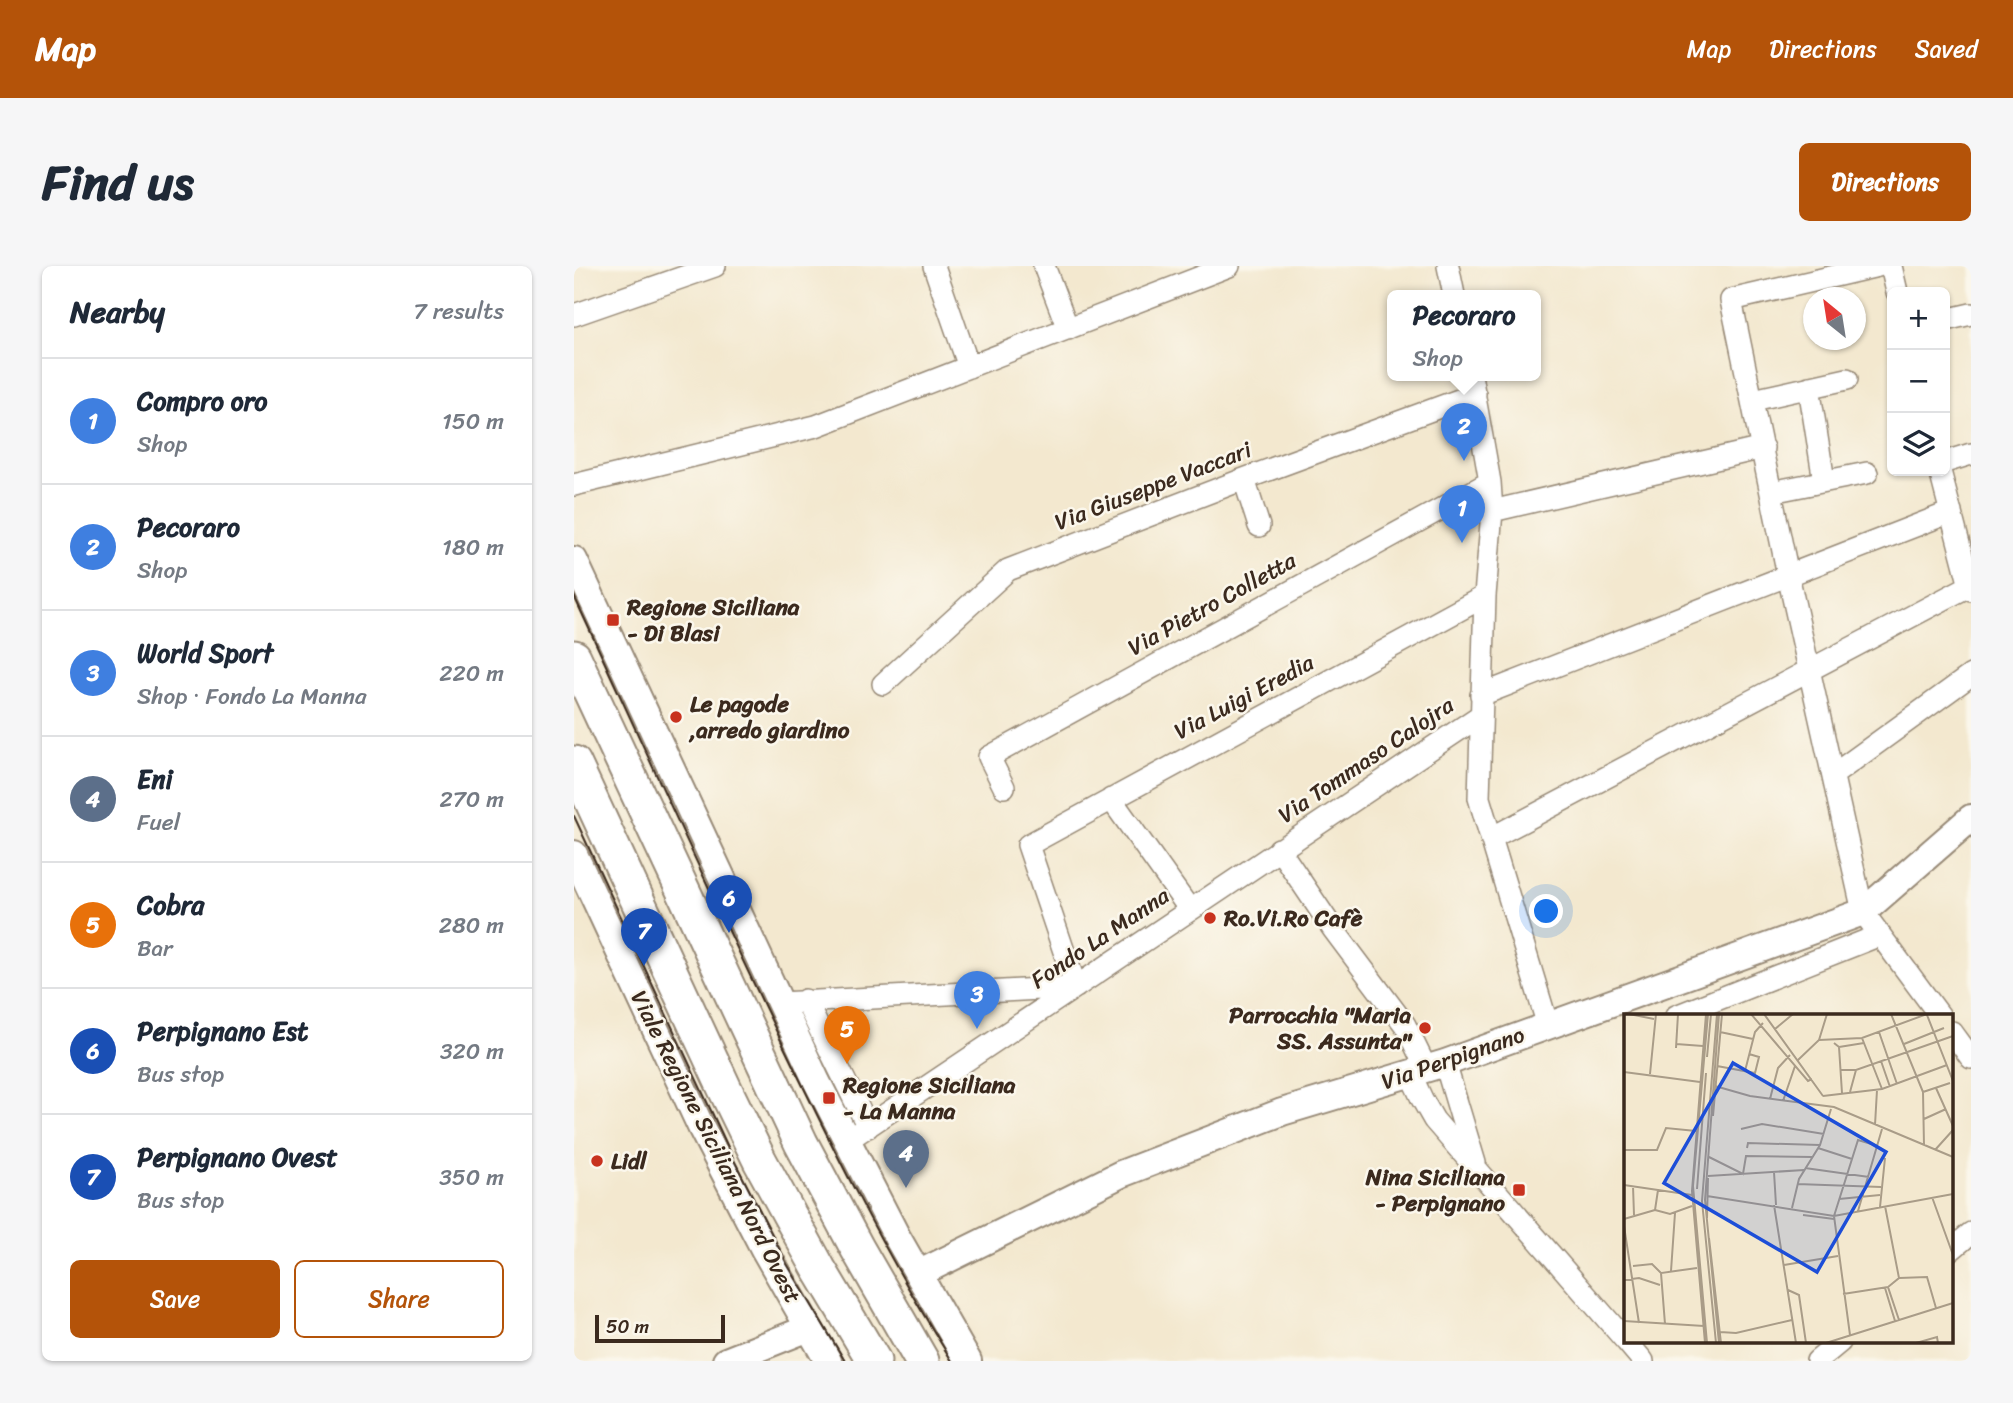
<!DOCTYPE html>
<html lang="en">
<head>
<meta charset="utf-8">
<style>
	:root { --surface:#fff; --page:#f6f6f7; --text:#1f2937; --muted:#747a83; --line:#e0e1e3; --accent:#b45309 }
	body { margin:0; font-family:Sriracha,sans-serif; background:var(--page); color:var(--text) }
	.controls { position:absolute; right:21px; top:21px; display:grid; overflow:hidden; border-radius:10px; box-shadow:0 2px 5px #0004 }
	.controls button { width:63px; height:63px; display:grid; place-items:center; padding:0; border:0; border-bottom:2px solid var(--line); background:var(--surface); color:var(--text); font:35px sans-serif }
	.compass { position:absolute; left:1229px; top:21px; width:63px; height:63px; border-radius:50%; background:var(--surface); box-shadow:0 2px 5px #0004; rotate:330deg }
	.scale { position:absolute; left:21px; bottom:18px; width:130px; box-sizing:border-box; padding-left:7px; border:4px solid #3b2a1e; border-top:0; font-size:19px; line-height:24px; white-space:nowrap; color:#3b2a1e; -webkit-text-stroke:5px #fbf7ec; paint-order:stroke }
	.you { position:absolute; left:973px; top:646px; width:24px; height:24px; margin:-18px; border:5px solid #fff; border-radius:50%; background:#1a73e8; box-shadow:0 0 0 10px #1a73e833 }
	.badge { display:grid; place-items:center; width:46px; height:46px; border-radius:50%; background:var(--accent); color:#fff; font-size:23px; font-weight:700 }
	.pin { position:absolute; translate:-50% -58px; filter:drop-shadow(0 2px 4px #0008) }
	.pin::after { content:''; position:absolute; top:37px; width:24px; height:21px; background:inherit; clip-path:polygon(0 0,100% 0,50% 100%) }
	.popup { position:absolute; left:813px; top:24px; width:154px; height:91px; box-sizing:border-box; display:grid; place-content:center; border-radius:10px; background:var(--surface); filter:drop-shadow(0 2px 5px #0005); font-size:23px; white-space:nowrap; color:var(--muted) }
	.popup b { font-size:26px; color:var(--text) }
	.popup::after { content:''; position:absolute; left:50%; top:100%; margin-left:-14px; border:14px solid transparent; border-top-color:var(--surface) }
	.list { margin:0; padding:0; list-style:none }
	h2 { display:flex; justify-content:space-between; align-items:center; height:91px; margin:0; padding:0 28px; font-size:30px }
	h2 small { font-size:23px; font-weight:400; color:var(--muted) }
	.list li { display:grid; grid-template-columns:46px 1fr auto; gap:21px; align-items:center; box-sizing:border-box; height:126px; padding:0 28px; border-top:2px solid var(--line) }
	.list b { display:block; font-size:26px; white-space:nowrap }
	.list p { margin:0; font-size:23px; white-space:nowrap; color:var(--muted) }
	.list em { font-size:23px; font-style:normal; color:var(--muted) }
	.actions { display:flex; gap:14px; padding:21px 28px }
	.actions a { flex:1; padding:16px 0; border:2px solid var(--accent); border-radius:10px; text-align:center; font-size:24px; color:var(--accent) }
	.actions .main { background:var(--accent); color:#fff }
	.icon { flex:none; width:38px; height:38px; fill:none; stroke:currentColor; stroke-width:2; stroke-linecap:round; stroke-linejoin:round }
	.map { position:relative; flex:none; width:1397px; height:1095px; overflow:hidden; border-radius:10px }
	header { display:flex; align-items:center; gap:42px; box-sizing:border-box; height:98px; padding:0 35px; background:var(--accent); color:#fff }
	header strong { font-size:33px }
	nav { display:flex; gap:38px; margin-inline-start:auto; font-size:24px }
	.intro { display:flex; align-items:center; justify-content:space-between; box-sizing:border-box; height:168px; padding:0 42px }
	h1 { margin:0; font-size:49px }
	.button { padding:18px 32px; border-radius:10px; background:var(--accent); color:#fff; font-size:24px; font-weight:700 }
	main { display:flex; gap:42px; padding:0 42px }
	aside { flex:1; background:var(--surface); border-radius:10px; box-shadow:0 2px 5px #0004 }
	.map>svg:first-child { display:block }
	.lines { fill:none; stroke-linecap:round; stroke-linejoin:round }
	.minor-casing { stroke:#978976; stroke-width:24 }
	.tertiary-casing { stroke:#978976; stroke-width:30 }
	.primary-casing { stroke:#978976; stroke-width:37 }
	.minor { stroke:#fff; stroke-width:21 }
	.tertiary { stroke:#fff; stroke-width:26 }
	.primary { stroke:#fff; stroke-width:33 }
	.tram { stroke:#3b2a1e; stroke-width:2 }
	.poi-dot { fill:#c8321e; stroke:#fbf7ec; stroke-width:2.5 }
	.labels { text-anchor:middle; dominant-baseline:central; stroke-width:5; stroke-linejoin:round; paint-order:stroke }
	.street-label { font-size:23px; fill:#3b2a1e; stroke:#fbf7ec }
	.poi-label { font-size:23px; font-weight:bold; fill:#3b2a1e; stroke:#fbf7ec; text-anchor:start }
	.inset-road { fill:none; stroke:#a99c88; stroke-width:2 }
	.view { fill:#1d4ed8; fill-opacity:0.15; stroke:#1d4ed8; stroke-width:3.5 }
	.inset-edge { fill:none; stroke:#3b2a1e; stroke-width:3.5 }
</style>
</head>
<body>
<header>
<strong>Map</strong>
<nav><a>Map</a><a>Directions</a><a>Saved</a></nav>
</header>
<div class="intro"><h1>Find us</h1><a class="button">Directions</a></div>
<main>
<aside>
<h2>Nearby<small>7 results</small></h2>
<ul class="list">
<li><span class="badge" style="background:#3f7fe0">1</span><div><b>Compro oro</b><p>Shop</p></div><em>150 m</em></li>
<li><span class="badge" style="background:#3f7fe0">2</span><div><b>Pecoraro</b><p>Shop</p></div><em>180 m</em></li>
<li><span class="badge" style="background:#3f7fe0">3</span><div><b>World Sport</b><p>Shop · Fondo La Manna</p></div><em>220 m</em></li>
<li><span class="badge" style="background:#5c6f8a">4</span><div><b>Eni</b><p>Fuel</p></div><em>270 m</em></li>
<li><span class="badge" style="background:#e8710a">5</span><div><b>Cobra</b><p>Bar</p></div><em>280 m</em></li>
<li><span class="badge" style="background:#1a4fb4">6</span><div><b>Perpignano Est</b><p>Bus stop</p></div><em>320 m</em></li>
<li><span class="badge" style="background:#1a4fb4">7</span><div><b>Perpignano Ovest</b><p>Bus stop</p></div><em>350 m</em></li>
</ul>
<div class="actions"><a class="main">Save</a><a>Share</a></div>
</aside>
<div class="map">
<svg width="1397" height="1095" viewBox="0 0 1397 1095">
	<rect width="100%" height="100%" fill="#fbf7ec"/>
	<filter id="ink" filterUnits="userSpaceOnUse"><feTurbulence type="fractalNoise" baseFrequency=".0143" numOctaves="2"/><feDisplacementMap in="SourceGraphic" scale="14" xChannelSelector="R" yChannelSelector="G"/><feConvolveMatrix kernelMatrix="1 2 1 2 8 2 1 2 1" color-interpolation-filters="sRGB"/></filter>
	<filter id="wash" filterUnits="userSpaceOnUse"><feTurbulence type="fractalNoise" baseFrequency=".00686" numOctaves="4" result="noise"/><feDisplacementMap in="SourceGraphic" scale="28" xChannelSelector="R" yChannelSelector="G"/><feGaussianBlur stdDeviation="1.57" result="paint"/><feColorMatrix in="noise" values="0 0 0 0 0 0 0 0 0 0 0 0 0 0 0 0 0 1.4 0 .05"/><feComposite in="paint" operator="in"/></filter>
	<g filter="url(#wash)">
		<rect width="100%" height="100%" fill="#f3e8cf"/>
	</g>
	<g filter="url(#ink)">
		<g class="lines">
			<defs>
				<path id="minor" d="M360 0 395 101
					M470 0 494 63
					M874 0 880 29
					M1304 0 1157 34 1214 309 1289 646 1366 750
					M1317 0 1323 26
					M0 49 141 0
					M1371 54 1397 48
					M897 109 916 216 918 245 911 330 905 532 974 760
					M1235 121 1250 215
					M1179 134 1273 113
					M1371 196 1397 188
					M1366 205 1397 324
					M670 213 685 260
					M0 219 242 160 655 0
					M1197 226 1293 207
					M918 245 1189 182
					M309 418 434 304 670 213 901 128
					M907 429 1377 246
					M1259 509 1397 409
					M430 521 415 491 916 216
					M537 533 616 644
					M917 572 1397 319
					M705 583 759 663 831 759 852 802
					M231 734 294 861
					M206 737 502 721 454 579 911 330
					M1102 750 1306 669
					M1378 766 1397 792
					M871 797 901 897
					M836 807 848 833 860 854 1052 1075
					M272 875 907 449
					M1378 983 1397 967
					M1053 1076 1069 1095
					M1243 1095 1266 1076"/>
				<path id="tertiary" d="M0 294 243 816 323 971 394 1095
					M0 588 127 861 190 983 254 1095
					M344 1008 547 908 708 846 871 797 1289 646 1397 552
					M152 1095 235 1062"/>
				<path id="primary" d="M0 391 227 877 283 982 348 1095
					M0 497 150 821 186 895 245 1003 300 1095"/>
			</defs>
			<!-- minor casing -->
			<use href="#minor" class="minor-casing"/>
			<!-- tertiary casing -->
			<use href="#tertiary" class="tertiary-casing"/>
			<!-- primary casing -->
			<use href="#primary" class="primary-casing"/>
			<!-- minor -->
			<use href="#minor" class="minor"/>
			<!-- tertiary -->
			<use href="#tertiary" class="tertiary"/>
			<!-- primary -->
			<use href="#primary" class="primary"/>
			<!-- tram -->
			<path class="tram" d="M0 330C66 473 131 616 199 758 254 873 310 987 378 1095
				M0 550 160 894 213 998 271 1095"/>
		</g>
	</g>
	<!-- markers -->
	<g class="poi-dot">
		<rect x="32" y="347" width="14" height="14" rx="3.5"/>
		<circle cx="102" cy="451" r="7"/>
		<circle cx="636" cy="652" r="7"/>
		<circle cx="851" cy="762" r="7"/>
		<rect x="248" y="825" width="14" height="14" rx="3.5"/>
		<circle cx="23" cy="895" r="7"/>
		<rect x="938" y="917" width="14" height="14" rx="3.5"/>
	</g>
	<g class="labels">
		<!-- street labels -->
		<g class="street-label">
			<text transform="translate(579 220) rotate(-21)">Via Giuseppe Vaccari</text>
			<text transform="translate(638 338) rotate(-29)">Via Pietro Colletta</text>
			<text transform="translate(670 431) rotate(-28)">Via Luigi Eredia</text>
			<text transform="translate(792 494) rotate(-34)">Via Tommaso Calojra</text>
			<text transform="translate(526 672) rotate(-34)">Fondo La Manna</text>
			<text transform="translate(879 792) rotate(-19)">Via Perpignano</text>
			<text transform="translate(142 881) rotate(63)">Viale Regione Siciliana Nord Ovest</text>
		</g>
		<!-- poi labels -->
		<g class="poi-label">
			<text x="53" y="341">Regione Siciliana<tspan x="53" dy="26">- Di Blasi</tspan></text>
			<text x="116" y="438">Le pagode<tspan x="116" dy="26">,arredo giardino</tspan></text>
			<text x="650" y="652">Ro.Vi.Ro Cafè</text>
			<text x="837" y="749" text-anchor="end">Parrocchia "Maria<tspan x="837" dy="26">SS. Assunta"</tspan></text>
			<text x="269" y="819">Regione Siciliana<tspan x="269" dy="26">- La Manna</tspan></text>
			<text x="37" y="895">Lidl</text>
			<text x="931" y="911" text-anchor="end">Nina Siciliana<tspan x="931" dy="26">- Perpignano</tspan></text>
		</g>
	</g>
	<!-- overview -->
	<g transform="translate(1050 748)">
		<rect width="329" height="329" fill="#f3e8cf"/>
		<path class="inset-road" d="M5 0 30 5M127 0 184 67 188 65M140 0 199 82M267 0 299 78 300 132M303 1 329 67M151 15 169 0M96 18 129 25M255 18 273 70M238 24 258 75M195 26 238 24 303 0M210 29 215 33 218 79M52 30 79 32M280 30 320 14M215 33 240 29M52 34 54 0M83 43 87 0M174 46 195 26 203 0M257 47 266 73M93 52 131 59 135 43 125 40M217 56H232L329 22M121 57 131 18 139 9M0 58 76 68M26 60 32 0M91 72 126 82 210 93 329 143M312 74 329 112M226 78 232 56M299 78 326 69M199 82 258 75 323 51M146 85 154 54 166 41M159 87 171 52M89 102 98 0M300 105 322 95M251 111 253 76M117 115 138 110 200 120M123 134 124 129 196 131M194 134 228 145M0 136H33L42 114 72 117M311 136 329 116M85 143 119 160 122 142 188 143M181 154 245 163M150 158 152 191M84 162 180 156M173 170 257 173M0 171 68 181M9 172 10 201M73 175 82 59M34 176 31 196 46 200 68 192M83 182 210 202 329 180M308 183 329 241M215 185 256 181M150 191 172 329M261 192 275 264 264 273 275 306M256 193 261 144M168 194 175 165 196 131 207 95M234 197 258 115M179 201 210 205M83 204 84 164M0 205 31 196M0 212 15 309M85 224 97 329M160 251 214 242M9 252 28 250 37 259M47 257 51 199M275 264 303 263 312 294M0 266 15 264 36 271M261 274 271 307M164 276 175 281 182 329M219 280 264 273M0 307 80 312M41 310 37 259 73 254M96 318 112 319 168 306M226 321 210 202 234 126 254 132M81 329 68 177 82 0M83 329 69 172 84 0M92 329 78 187 93 0M95 329 81 186 95 0M202 329 329 289M292 329 313 323 314 329"/>
		<path class="view" d="M109 49 262 138 193 258 40 169Z"/>
		<rect width="329" height="329" class="inset-edge"/>
	</g>
</svg>
<div class="controls">
<button>+</button>
<button>−</button>
<button><svg class="icon" aria-label="layers" viewBox="0 0 24 24"><path d="M12 4l9 5-9 5-9-5zM3 14l9 5 9-5"/></svg></button>
</div>
<svg class="compass" viewBox="-18 -18 36 36"><path d="M0-13l5 13h-10z" fill="#e53935"/><path d="M0 13l5-13h-10z" fill="#747a83"/></svg>
<div class="scale">50 m</div>
<div class="you"></div>
<div class="pin badge" style="left:888px;top:277px;background:#3f7fe0">1</div>
<div class="pin badge" style="left:890px;top:195px;background:#3f7fe0">2</div>
<div class="popup"><b>Pecoraro</b>Shop</div>
<div class="pin badge" style="left:403px;top:763px;background:#3f7fe0">3</div>
<div class="pin badge" style="left:332px;top:922px;background:#5c6f8a">4</div>
<div class="pin badge" style="left:273px;top:798px;background:#e8710a">5</div>
<div class="pin badge" style="left:155px;top:667px;background:#1a4fb4">6</div>
<div class="pin badge" style="left:70px;top:700px;background:#1a4fb4">7</div>
</div>
</main>
</body>
</html>
